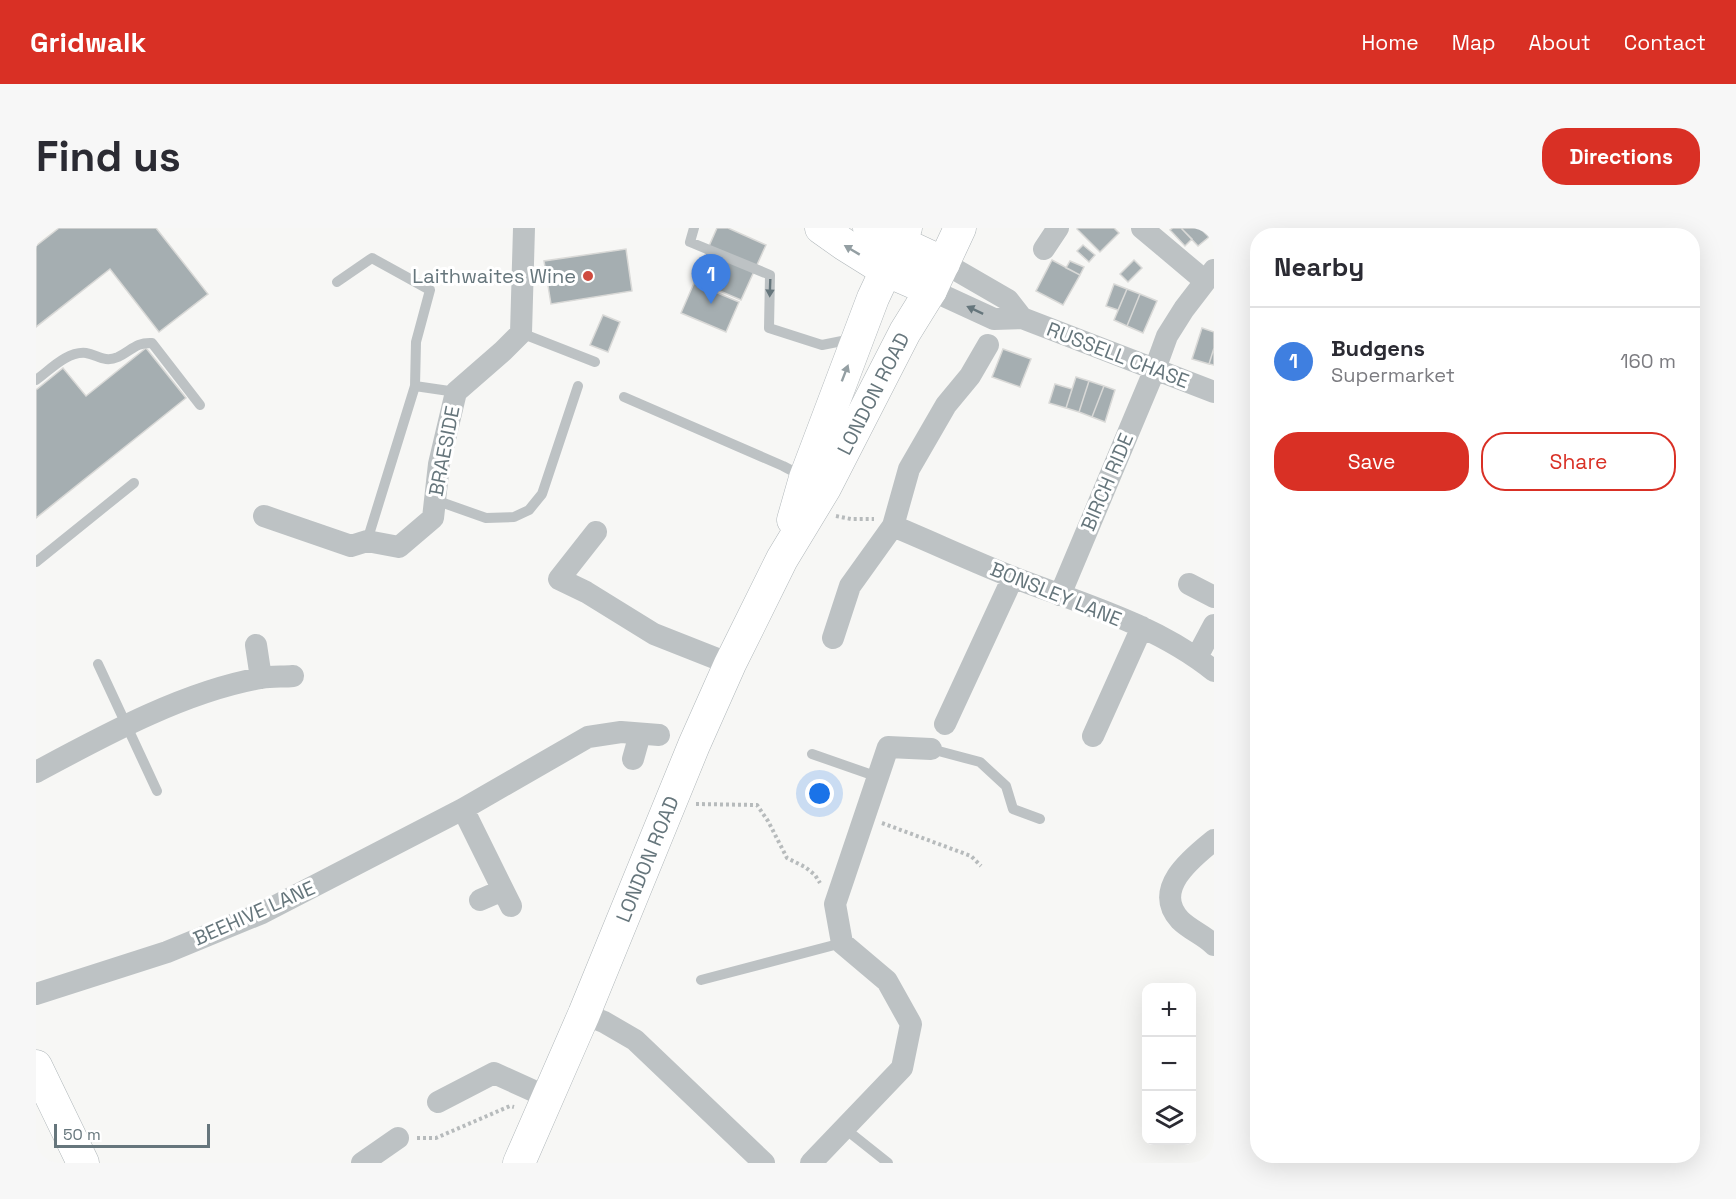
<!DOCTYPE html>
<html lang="en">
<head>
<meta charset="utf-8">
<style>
	:root { --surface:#fff; --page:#f7f7f7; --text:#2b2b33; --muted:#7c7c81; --line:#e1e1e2; --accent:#d93025 }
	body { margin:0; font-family:"Space Grotesk",sans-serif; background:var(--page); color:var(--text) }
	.controls { position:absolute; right:18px; bottom:18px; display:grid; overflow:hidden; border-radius:12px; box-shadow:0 6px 24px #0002 }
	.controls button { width:54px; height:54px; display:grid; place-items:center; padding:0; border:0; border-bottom:2px solid var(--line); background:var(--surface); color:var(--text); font:30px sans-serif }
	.scale { position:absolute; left:18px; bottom:15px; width:156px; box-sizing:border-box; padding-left:6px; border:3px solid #66767c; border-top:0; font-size:16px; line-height:21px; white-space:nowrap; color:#66767c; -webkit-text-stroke:4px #fff; paint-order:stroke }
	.you { position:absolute; left:784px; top:566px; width:21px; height:21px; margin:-15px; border:4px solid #fff; border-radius:50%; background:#1a73e8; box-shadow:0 0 0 9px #1a73e833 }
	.badge { display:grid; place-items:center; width:39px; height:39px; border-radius:50%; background:var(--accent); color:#fff; font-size:20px; font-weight:700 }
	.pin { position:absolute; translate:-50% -50px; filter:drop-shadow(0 2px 3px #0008) }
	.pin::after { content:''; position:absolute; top:32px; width:21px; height:18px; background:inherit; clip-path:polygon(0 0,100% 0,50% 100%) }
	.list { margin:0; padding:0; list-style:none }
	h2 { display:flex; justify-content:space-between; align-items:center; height:78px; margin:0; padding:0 24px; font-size:26px }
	h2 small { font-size:20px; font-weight:400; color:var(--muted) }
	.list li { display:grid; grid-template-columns:39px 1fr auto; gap:18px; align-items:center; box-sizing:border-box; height:108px; padding:0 24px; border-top:2px solid var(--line) }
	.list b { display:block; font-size:22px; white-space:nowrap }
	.list p { margin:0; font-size:20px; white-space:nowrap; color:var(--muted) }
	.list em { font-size:20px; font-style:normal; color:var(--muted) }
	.actions { display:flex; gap:12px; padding:18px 24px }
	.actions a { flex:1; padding:14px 0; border:2px solid var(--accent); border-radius:24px; text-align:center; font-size:21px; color:var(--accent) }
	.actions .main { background:var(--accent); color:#fff }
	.icon { flex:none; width:33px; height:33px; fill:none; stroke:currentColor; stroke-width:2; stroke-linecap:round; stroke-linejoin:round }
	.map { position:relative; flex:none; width:1178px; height:935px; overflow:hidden; border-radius:24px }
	header { display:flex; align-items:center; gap:36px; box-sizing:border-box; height:84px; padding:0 30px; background:var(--accent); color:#fff }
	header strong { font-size:28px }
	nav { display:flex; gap:33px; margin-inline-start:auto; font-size:21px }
	.intro { display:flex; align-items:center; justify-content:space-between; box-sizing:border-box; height:144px; padding:0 36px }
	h1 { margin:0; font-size:42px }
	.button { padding:15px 27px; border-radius:24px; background:var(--accent); color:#fff; font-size:21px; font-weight:700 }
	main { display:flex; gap:36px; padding:0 36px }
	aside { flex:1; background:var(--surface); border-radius:24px; box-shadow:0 6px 24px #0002 }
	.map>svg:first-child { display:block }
	.building { fill:#a5aeb1; stroke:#d9d9d7; stroke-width:1.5 }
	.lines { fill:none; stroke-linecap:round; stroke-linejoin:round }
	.secondary-casing { stroke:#afb6b9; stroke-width:33 }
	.path { stroke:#b7bbbc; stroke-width:4; stroke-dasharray:3 3; stroke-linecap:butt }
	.lane { stroke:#bdc2c4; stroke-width:10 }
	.street { stroke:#bdc2c4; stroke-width:22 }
	.secondary { stroke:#fff; stroke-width:32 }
	.oneway { fill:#949fa3 }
	.oneway2 { fill:#66767c }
	.poi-dot { fill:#cf4a3e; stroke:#fff; stroke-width:2 }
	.labels { text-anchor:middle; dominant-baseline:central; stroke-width:6; stroke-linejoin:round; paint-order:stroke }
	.poi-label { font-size:20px; fill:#66767c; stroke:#fff; text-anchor:end }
	.street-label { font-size:20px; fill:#66767c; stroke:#fff }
</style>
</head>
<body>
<header>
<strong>Gridwalk</strong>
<nav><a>Home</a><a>Map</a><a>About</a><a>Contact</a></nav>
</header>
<div class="intro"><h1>Find us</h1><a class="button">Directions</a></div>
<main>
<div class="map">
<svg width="1178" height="935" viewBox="0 0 1178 935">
	<rect width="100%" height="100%" fill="#f7f7f5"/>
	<!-- building -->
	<path class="building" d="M23 0H120L172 66 123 104 74 41 0 99V18Z
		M681 0H692L730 17 705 72 658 52Z
		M1042 0H1078L1083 5 1064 24 1041 1Z
		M1137 0H1145L1156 11 1149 18 1134 2Z
		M1145 0H1164L1173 9 1162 18Z
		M1164 0H1178V4L1173 9Z
		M1047 17 1059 27 1053 34 1041 23Z
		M590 21 596 63 515 76 508 33Z
		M1016 32 1044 47 1027 77 1000 63Z
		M1098 32 1106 40 1092 54 1084 46Z
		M1034 33 1048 39 1044 47 1030 40Z
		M658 55 703 74 690 104 645 85Z
		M1078 56 1091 61 1082 82 1070 78Z
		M1091 61 1104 66 1091 98 1078 92Z
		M1104 66 1121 73 1107 105 1091 98Z
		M567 87 584 94 572 124 554 117Z
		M1166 100 1178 104V120L1173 136 1156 131Z
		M110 120 150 170 0 290V162L27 140 50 168Z
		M1178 120V137L1173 136Z
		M967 121 995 131 984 159 956 149Z
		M1040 149 1053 153 1043 184 1030 180Z
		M1053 153 1068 158 1056 189 1043 184Z
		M1019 156 1036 161 1030 180 1013 175Z
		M1068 158 1079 162 1069 194 1056 189Z"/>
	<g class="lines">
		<defs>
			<g id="secondary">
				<path d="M785 0 809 17 849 42 895 62"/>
				<path d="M833 0 908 35"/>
				<path d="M757 292 769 250 837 70 870 0"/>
				<path d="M0 838 47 935"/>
				<path id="s1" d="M483 935 548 786 658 517 694 436 746 331 789 260 869 104 895 62 924 0"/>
			</g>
		</defs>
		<!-- secondary casing -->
		<use href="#secondary" class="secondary-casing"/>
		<!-- path -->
		<path class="path" d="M800 288 815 291H838
			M660 576 721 577 732 593 751 630 769 639 779 647 784 655
			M846 595 935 628 945 638
			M381 910H400L474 878 478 879"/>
		<!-- lane -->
		<path class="lane" d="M658 0 654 14 734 47 733 100 786 117 816 111
			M301 54 336 30 394 62 380 114 379 158
			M485 105 559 134
			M0 152C14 142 31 123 50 125 62 127 68 135 82 129 95 123 100 114 116 115L164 177
			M588 169 747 238 766 248
			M399 272 450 290 478 289 493 282 506 266 542 158
			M331 313 379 158 420 164
			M0 334 98 255
			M62 436 121 563
			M895 521 944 534 970 558 977 581 1004 591
			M776 526 842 549
			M665 752 806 715
			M808 900 852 935"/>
		<!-- street -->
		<path class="street" d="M1106 0 1169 53
			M1008 21 1022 0
			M908 35 972 72 986 90
			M895 62 958 91 986 90 1178 164
			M228 288 315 318 331 313 363 319 397 290 403 236 420 164 467 123 485 105 488 0
			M857 298C898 315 938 334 979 350 1047 376 1121 397 1178 443
			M560 304 523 351 550 364 618 406 694 436
			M1153 356 1178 369
			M1024 367 1119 141 1131 108 1148 81 1178 42
			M797 410 814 358 857 298 873 241 910 177 934 148 952 117
			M220 417 225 450
			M1161 429 1178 397
			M909 496 977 349
			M1057 508 1106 399
			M597 531 604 506
			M0 544C67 508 149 463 225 450 235 448 247 449 257 448
			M427 581 475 678
			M1178 612C1157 629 1115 661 1144 692 1154 702 1168 707 1178 717
			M444 672 467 662
			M0 766 131 724 226 685 427 581 552 509 585 504 623 507
			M548 786 568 794 599 812 728 935
			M402 874 458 845 511 869
			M326 935 362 910
			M775 935 866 840 875 796 851 753 806 715 799 676 852 519 895 521"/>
		<!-- secondary -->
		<use href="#secondary" class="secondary"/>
	</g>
	<!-- one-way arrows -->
	<defs><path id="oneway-solid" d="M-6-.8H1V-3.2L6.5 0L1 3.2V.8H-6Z" transform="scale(1.5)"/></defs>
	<g class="oneway">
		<use href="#oneway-solid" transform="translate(816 22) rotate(-149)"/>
		<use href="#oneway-solid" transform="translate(809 145) rotate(-69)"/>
	</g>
	<g class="oneway2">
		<use href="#oneway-solid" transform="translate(734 60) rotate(92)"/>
		<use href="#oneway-solid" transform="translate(939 82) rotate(-155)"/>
	</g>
	<!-- markers -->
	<circle class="poi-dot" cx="552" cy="48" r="6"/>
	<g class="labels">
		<!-- poi labels -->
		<g class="poi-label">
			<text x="540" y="48">Laithwaites Wine</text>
		</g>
		<!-- street labels -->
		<g class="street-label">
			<text transform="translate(1082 127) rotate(21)">RUSSELL CHASE</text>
			<text stroke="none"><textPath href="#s1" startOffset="848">LONDON ROAD</textPath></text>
			<text transform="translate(408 223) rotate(-79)">BRAESIDE</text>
			<text transform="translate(1071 254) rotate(-67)">BIRCH RIDE</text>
			<text transform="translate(1020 366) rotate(22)">BONSLEY LANE</text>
			<text stroke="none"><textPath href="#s1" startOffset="330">LONDON ROAD</textPath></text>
			<text transform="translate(218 685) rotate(-24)">BEEHIVE LANE</text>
		</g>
	</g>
</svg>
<div class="controls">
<button>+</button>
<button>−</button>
<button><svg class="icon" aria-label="layers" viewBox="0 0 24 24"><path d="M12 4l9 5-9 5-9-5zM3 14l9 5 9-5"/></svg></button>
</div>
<div class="scale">50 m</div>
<div class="you"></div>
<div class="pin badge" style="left:675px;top:76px;background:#3f7fe0">1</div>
</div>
<aside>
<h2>Nearby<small></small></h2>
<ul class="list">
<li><span class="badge" style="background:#3f7fe0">1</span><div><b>Budgens</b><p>Supermarket</p></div><em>160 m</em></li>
</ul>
<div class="actions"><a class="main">Save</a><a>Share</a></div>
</aside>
</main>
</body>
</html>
